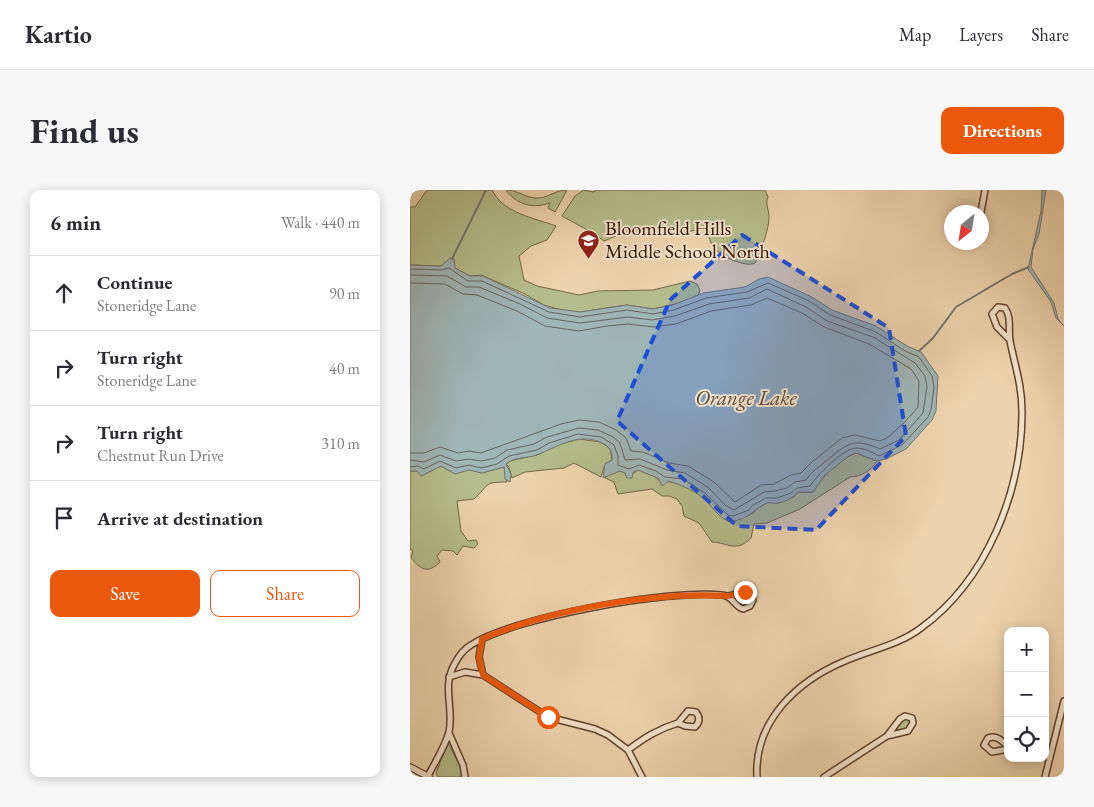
<!DOCTYPE html>
<html lang="en">
<head>
<meta charset="utf-8">
<style>
	:root { --surface:#fff; --page:#f7f7f7; --text:#2b2b33; --muted:#7c7c81; --line:#e1e1e2; --accent:#ea580c }
	body { margin:0; font-family:"EB Garamond",serif; background:var(--page); color:var(--text) }
	.controls { position:absolute; right:15px; bottom:15px; display:grid; overflow:hidden; border-radius:10px; box-shadow:0 2px 12px #0003 }
	.controls button { width:45px; height:45px; display:grid; place-items:center; padding:0; border:0; border-bottom:1px solid var(--line); background:var(--surface); color:var(--text); font:25px sans-serif }
	.compass { position:absolute; left:534px; top:15px; width:45px; height:45px; border-radius:50%; background:var(--surface); box-shadow:0 2px 12px #0003; rotate:210deg }
	.stop { position:absolute; width:15px; height:15px; margin:-11px; border:4px solid #ea580c; border-radius:50%; background:#fff }
	.stop.end { background:#ea580c; border-color:#fff; box-shadow:0 1px 5px #0008 }
	.list { margin:0; padding:0; list-style:none }
	h2 { display:flex; justify-content:space-between; align-items:center; height:65px; margin:0; padding:0 20px; font-size:21px }
	h2 small { font-size:16px; font-weight:400; color:var(--muted) }
	.list li { display:grid; grid-template-columns:32px 1fr auto; gap:15px; align-items:center; box-sizing:border-box; height:75px; padding:0 20px; border-top:1px solid var(--line) }
	.list b { display:block; font-size:19px; white-space:nowrap }
	.list p { margin:0; font-size:16px; white-space:nowrap; color:var(--muted) }
	.list em { font-size:16px; font-style:normal; color:var(--muted) }
	.actions { display:flex; gap:10px; padding:15px 20px }
	.actions a { flex:1; padding:11px 0; border:1px solid var(--accent); border-radius:10px; text-align:center; font-size:18px; color:var(--accent) }
	.actions .main { background:var(--accent); color:#fff }
	.icon { flex:none; width:28px; height:28px; fill:none; stroke:currentColor; stroke-width:2; stroke-linecap:round; stroke-linejoin:round }
	.map { position:relative; flex:none; width:654px; height:587px; overflow:hidden; border-radius:10px }
	header { display:flex; align-items:center; gap:30px; box-sizing:border-box; height:70px; padding:0 25px; background:var(--surface); border-bottom:1px solid var(--line) }
	header strong { font-size:24px }
	nav { display:flex; gap:28px; margin-inline-start:auto; font-size:18px }
	.intro { display:flex; align-items:center; justify-content:space-between; box-sizing:border-box; height:120px; padding:0 30px }
	h1 { margin:0; font-size:35px }
	.button { padding:12px 22px; border-radius:10px; background:var(--accent); color:#fff; font-size:18px; font-weight:700 }
	main { display:flex; gap:30px; padding:0 30px }
	aside { flex:1; background:var(--surface); border-radius:10px; box-shadow:0 2px 12px #0003 }
	.map>svg:first-child { display:block }
	.green { fill:#b5bd8c; stroke:#746748 }
	.water { fill:#9eb5b6; stroke:#73736e }
	.lines { fill:none; stroke-linecap:round; stroke-linejoin:round }
	.shore { stroke:#68635c; stroke-width:1 }
	.stream { stroke:#73736e; stroke-width:2 }
	.minor-casing { stroke:#61422e; stroke-width:8 }
	.tertiary-casing { stroke:#61422e; stroke-width:8 }
	.minor { stroke:#f3e2ca; stroke-width:5 }
	.tertiary { stroke:#f3e2ca; stroke-width:5.5 }
	.route { stroke:#ea580c; stroke-width:6 }
	.marked { fill:#1d4ed8; fill-opacity:0.2; stroke:#1d4ed8; stroke-width:4; stroke-dasharray:10 6; stroke-linejoin:round }
	.labels { text-anchor:middle; dominant-baseline:central; stroke-width:4; stroke-linejoin:round; paint-order:stroke }
	.poi-label { font-size:20px; fill:#321103; stroke:#f3e2ca; text-anchor:start }
	.water-label { font-size:21px; font-style:italic; fill:#584a42; stroke:#f3e2ca }
</style>
</head>
<body>
<header>
<strong>Kartio</strong>
<nav><a>Map</a><a>Layers</a><a>Share</a></nav>
</header>
<div class="intro"><h1>Find us</h1><a class="button">Directions</a></div>
<main>
<aside>
<h2>6 min<small>Walk · 440 m</small></h2>
<ul class="list">
<li><svg class="icon" aria-label="ahead" viewBox="0 0 24 24"><path d="M12 20V5M6 11l6-6 6 6"/></svg><div><b>Continue</b><p>Stoneridge Lane</p></div><em>90 m</em></li>
<li><svg class="icon" aria-label="right" viewBox="0 0 24 24"><path d="M7 20v-9h11M14 6l5 5-5 5"/></svg><div><b>Turn right</b><p>Stoneridge Lane</p></div><em>40 m</em></li>
<li><svg class="icon" aria-label="right" viewBox="0 0 24 24"><path d="M7 20v-9h11M14 6l5 5-5 5"/></svg><div><b>Turn right</b><p>Chestnut Run Drive</p></div><em>310 m</em></li>
<li><svg class="icon" aria-label="arrive" viewBox="0 0 24 24"><path d="M6 21V4h12l-3 4 3 4H6"/></svg><div><b>Arrive at destination</b></div></li>
</ul>
<div class="actions"><a class="main">Save</a><a>Share</a></div>
</aside>
<div class="map">
<svg width="654" height="587" viewBox="0 0 654 587">
	<rect width="100%" height="100%" fill="#edd3ad"/>
	<filter id="stains"><feTurbulence type="fractalNoise" baseFrequency=".004" numOctaves="4"/><feColorMatrix values="0 0 0 0 .2 0 0 0 0 .09 0 0 0 0 .02 0 0 0 .5 -.17"/></filter>
	<radialGradient id="worn" r=".72"><stop offset=".6" stop-color="#630" stop-opacity="0"/><stop offset="1" stop-color="#630" stop-opacity=".3"/></radialGradient>
	<!-- green -->
	<path class="green" d="M17 0H82C93 23 124 28 146 36L137 50 121 56 109 66 114 90 127 96 169 105 188 101 243 100 280 91 287 94 290 100 288 106 269 113 243 119 217 115 170 122 155 121 134 115 115 104 71 85 60 86 45 78 44 69 38 70 31 76 0 75V17H5Z
		M96 0C108 0 115 8 127 8 139 8 145 0 157 0L145 22 138 18 140 13C123 19 107 15 96 0Z
		M174 0 183 2 187 0H355L358 7C355 14 359 19 359 27 359 39 351 62 345 73 335 78 311 66 304 58 298 50 301 44 291 39L267 44 246 39 216 42 194 51 183 43 152 26 165 6Z
		M169 249 190 252 200 258 202 270 195 274 191 287 164 273 154 278 115 282 102 288 99 277 96 274 100 271 130 264 140 257Z
		M446 263 467 271C461 280 452 287 440 287L390 319 357 333 344 334 341 348C326 363 319 353 302 352L289 333 274 326 272 316 267 309 259 306H252L242 299 208 304 204 292 195 288 201 283 210 281 215 283 217 288 228 280 244 286 250 291 271 293 291 306 317 331 323 332 344 323 346 319 358 312 368 313 384 307 388 302H403C412 287 429 269 446 263Z
		M31 276 40 281 62 280 71 283 94 277 97 292C72 292 80 295 64 309L47 311 51 341 58 351 66 350 68 354 64 358 53 356 47 365 43 361 32 360 27 366 30 372C18 384 10 380 1 367L3 361 0 359V281H8L11 286Z
		M496 529 500 532 497 538 485 542 491 531Z
		M38 553 51 578 52 587H28L26 583Z"/>
	<!-- water -->
	<path class="water" d="M632 0H636L629 44 623 59 621 77 644 113 648 129 654 136 646 128 641 112 618 79 631 21Z
		M40 68 44 69 45 78 60 86H73L140 118 170 122 217 115 243 119 263 115 293 103 335 97 349 89 358 87 402 107 422 120 466 136 497 156 511 162 528 186 526 221 522 230 496 259 476 269 467 271 446 263 439 266 415 285 403 302H388C383 308 376 311 368 313 365 314 361 312 357 313 346 318 340 327 328 330 312 336 303 316 292 307 281 299 271 295 258 291L252 296 248 288 228 280 223 282 222 288H217L215 283 210 281 193 288 195 274 202 270C203 263 200 258 194 254 171 241 149 256 129 264 119 269 104 266 96 274L101 284 100 292 95 289 94 277 72 283 59 280 45 284 31 276 11 286 7 281H0V75L31 76Z"/>
	<g class="lines">
		<!-- shore -->
		<path class="shore" d="M0 79 31 80 39 78 58 91H72L139 122 170 127 217 120 243 124 264 120 296 108 337 102 358 93 399 111 420 125 466 142 495 161 509 167 522 186 524 197 521 220 518 227 492 255 469 266C462 262 454 258 446 258 434 258 406 286 400 296L387 298 381 303 367 308H356L343 315 339 320 323 326 318 325 295 303 273 289 255 287 246 281 229 275 219 279 208 275V266L204 255 191 247 168 244 139 253 127 260 99 266 87 274 71 278 59 275 46 278 30 271 14 279 8 276 0 277
			M0 85 37 86 56 97H69L110 114 137 128 170 133 218 127 242 130 265 126 299 114 339 108 357 99 396 117 417 131 463 147 505 173 515 186 517 197 513 223 489 250 470 259C443 247 437 254 416 271 409 277 401 282 396 290L385 292 377 298 365 301 354 302 324 320 315 315 299 298 275 283 257 280 230 269 215 270 210 253 203 247 188 240 169 238 137 247 124 254 97 260 85 268 71 271 59 269 46 271 30 265 14 272 0 270
			M0 93 35 94 53 104 67 105 107 121 135 136 169 141 197 136 218 134 243 137 266 134 301 121 341 115 357 108 392 123 414 137 459 154 501 179 509 191 508 217 494 233 477 248 470 251 445 245 432 248 402 272 391 283 381 285 364 294 351 295 325 312 304 292 278 276 259 273 233 262 221 261 216 248 206 240 189 232 169 230 151 234 71 263 59 261 48 263 30 257 14 263H0"/>
		<!-- stream -->
		<path class="stream" d="M42 69 76 0
			M509 161 523 148 546 117 602 84 619 77"/>
		<defs>
			<path id="minor" d="M571 22 575 0
				M72 449 69 467 73 485
				M39 487 55 482 73 485 138 527 185 539 198 545 218 560 232 587
				M39 543 53 575 55 587
				M598 557C592 550 586 545 578 548L574 555 582 562 598 559
				M218 560C234 548 248 539 268 533L275 536 285 537C290 532 290 527 286 522L278 521 268 533
				M18 586C25 572 35 557 39 542 44 519 32 497 44 475 48 467 54 459 61 455 103 427 262 399 312 405 323 406 324 416 333 419L340 416 343 410 341 405 335 402 319 406
				M347 587C344 531 387 491 435 471 460 460 489 455 511 438 577 390 612 301 612 222 612 195 605 176 600 151 598 140 602 128 595 118L588 117 582 124 587 137 600 150
				M414 587 477 546 490 529 495 526 502 528 503 533 498 541 477 546
				M635 587 654 511"/>
			<path id="tertiary" d="M0 577 19 587"/>
		</defs>
		<!-- minor casing -->
		<use href="#minor" class="minor-casing"/>
		<!-- tertiary casing -->
		<use href="#tertiary" class="tertiary-casing"/>
		<!-- minor -->
		<use href="#minor" class="minor"/>
		<!-- tertiary -->
		<use href="#tertiary" class="tertiary"/>
	</g>
	<g class="lines">
		<!-- route -->
		<path class="route" d="M138 527 73 485 69 468 72 449C137 420 246 401 317 406 323 406 329 402 335 402"/>
	</g>
	<!-- marked area -->
	<path class="marked" d="M332 45 479 138 496 246 406 340 327 336 207 231 260 110Z"/>
	<!-- icons -->
	<defs>
		<symbol id="school-pin" viewBox="-11 -11 22 30"><path d="M0 17L-7.5 6A9.5 9.5 0 1 1 7.5 6Z" fill="#8f2418" stroke="#f3e2ca"/><path d="M0-5L7-2L0 1L-7-2ZM-4 1L0 2.5L4 1V4Q0 6-4 4Z" fill="#fff"/></symbol>
	</defs>
	<g fill-rule="evenodd">
		<use href="#school-pin" x="166" y="38" width="25" height="34"/>
	</g>
	<g class="labels">
		<!-- poi labels -->
		<g class="poi-label">
			<text x="195" y="38">Bloomfield Hills<tspan x="195" dy="23">Middle School North</tspan></text>
		</g>
		<!-- water labels -->
		<g class="water-label">
			<text x="336" y="207">Orange Lake</text>
		</g>
	</g>
	<rect width="100%" height="100%" filter="url(#stains)"/>
	<rect width="100%" height="100%" fill="url(#worn)"/>
</svg>
<div class="controls">
<button>+</button>
<button>−</button>
<button><svg class="icon" aria-label="locate" viewBox="0 0 24 24"><circle cx="12" cy="12" r="6"/><path d="M12 2v4M12 18v4M2 12h4M18 12h4"/></svg></button>
</div>
<svg class="compass" viewBox="-18 -18 36 36"><path d="M0-13l5 13h-10z" fill="#e53935"/><path d="M0 13l5-13h-10z" fill="#7c7c81"/></svg>
<div class="stop" style="left:138px;top:527px"></div>
<div class="stop end" style="left:335px;top:402px"></div>
</div>
</main>
</body>
</html>
